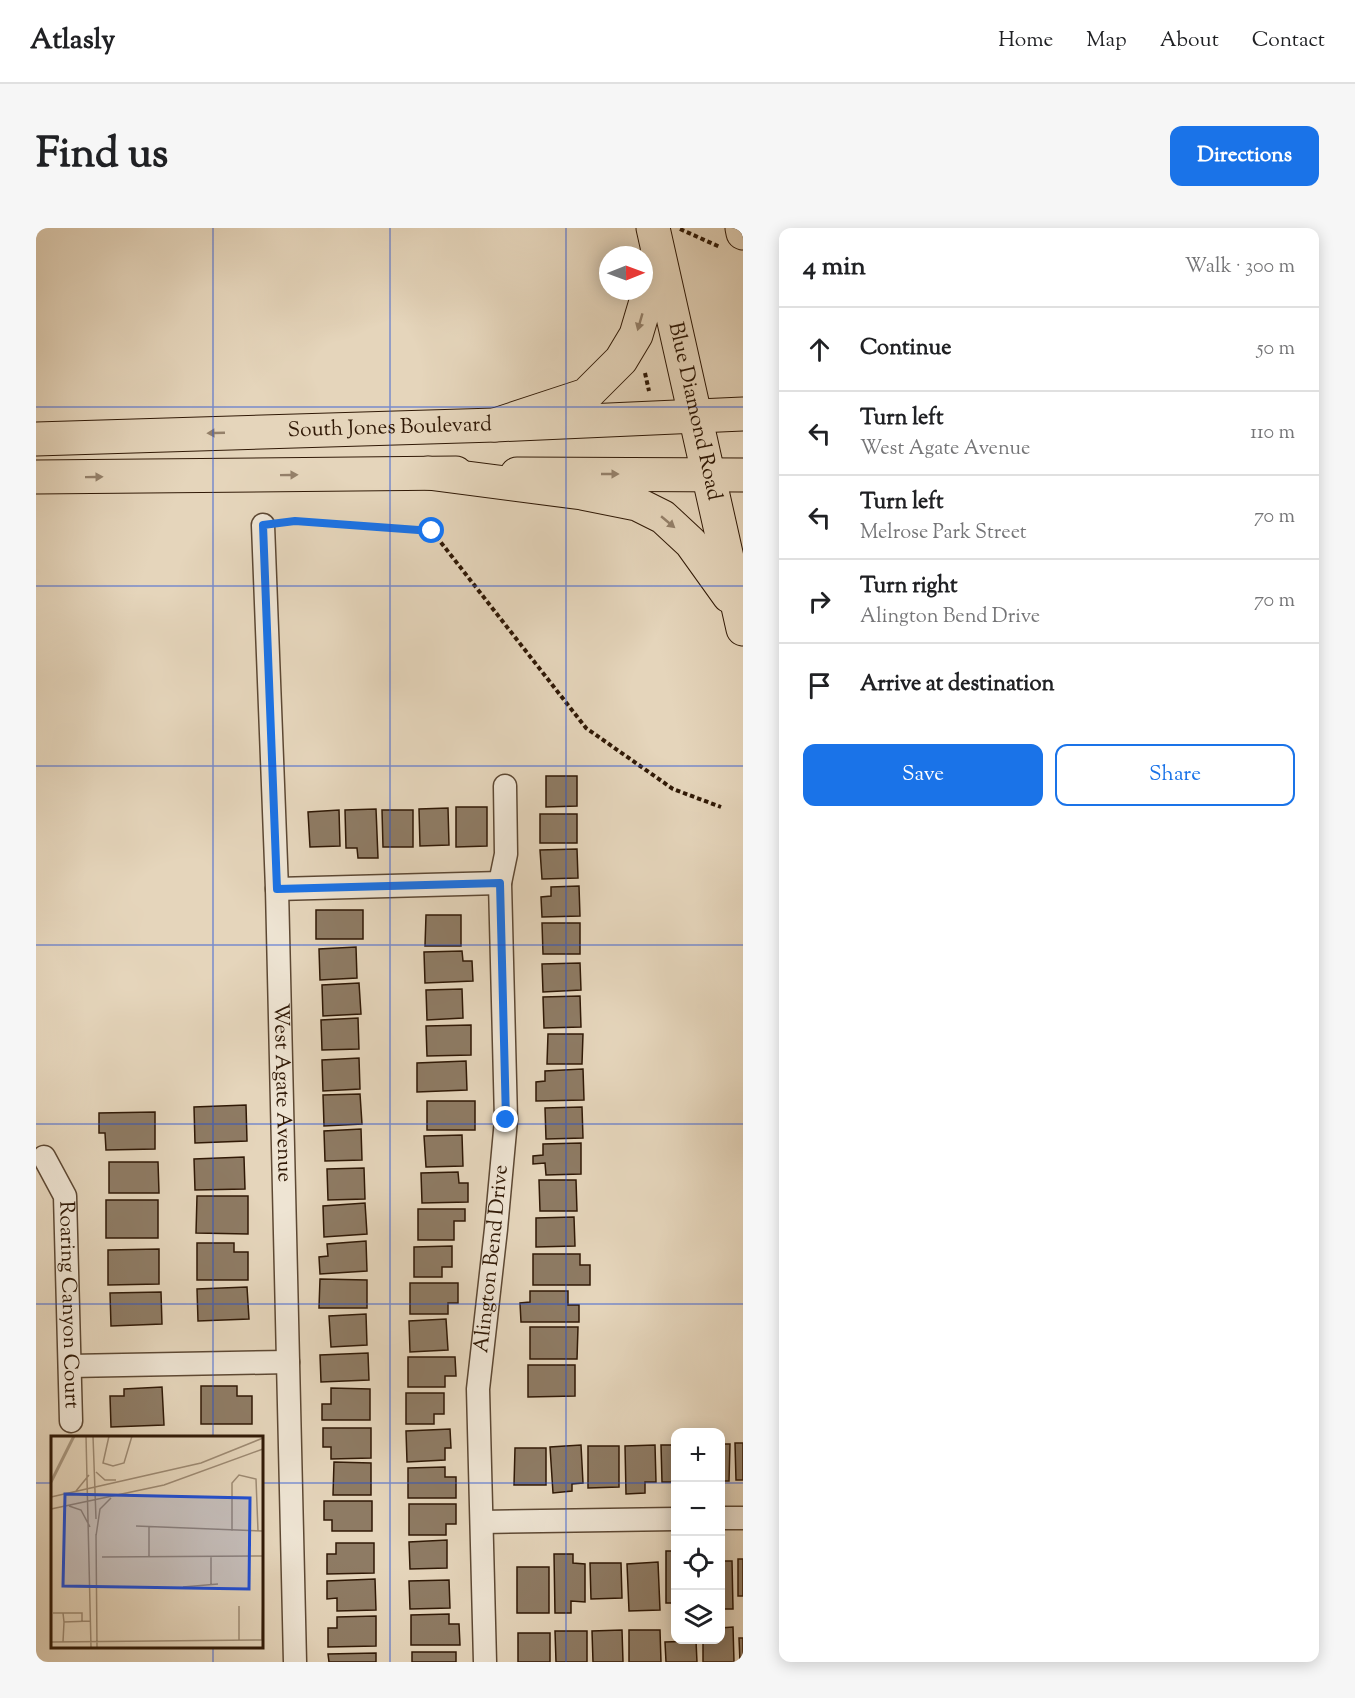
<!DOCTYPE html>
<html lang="en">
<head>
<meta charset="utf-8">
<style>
	:root { --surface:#fff; --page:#f6f6f6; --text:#202124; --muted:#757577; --line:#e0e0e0; --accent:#1a73e8 }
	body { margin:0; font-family:"Sorts Mill Goudy",serif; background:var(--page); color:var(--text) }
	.controls { position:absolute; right:18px; bottom:18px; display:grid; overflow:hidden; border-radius:12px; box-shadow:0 3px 15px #0003 }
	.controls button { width:54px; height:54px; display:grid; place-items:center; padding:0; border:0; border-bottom:2px solid var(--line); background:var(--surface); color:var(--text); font:30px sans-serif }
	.compass { position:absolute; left:563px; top:18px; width:54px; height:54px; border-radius:50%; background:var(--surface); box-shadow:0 3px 15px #0003; rotate:89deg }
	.stop { position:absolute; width:18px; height:18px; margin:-14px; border:4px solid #1a73e8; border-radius:50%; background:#fff }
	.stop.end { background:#1a73e8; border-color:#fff; box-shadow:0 2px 6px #0008 }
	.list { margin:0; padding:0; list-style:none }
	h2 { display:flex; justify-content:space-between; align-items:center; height:78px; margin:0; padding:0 24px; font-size:26px }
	h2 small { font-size:20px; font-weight:400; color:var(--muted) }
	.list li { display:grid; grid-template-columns:39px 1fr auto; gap:18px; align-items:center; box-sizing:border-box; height:84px; padding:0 24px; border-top:2px solid var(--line) }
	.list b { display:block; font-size:22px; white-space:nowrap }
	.list p { margin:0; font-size:20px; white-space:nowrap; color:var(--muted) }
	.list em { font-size:20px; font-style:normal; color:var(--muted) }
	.actions { display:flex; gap:12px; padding:18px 24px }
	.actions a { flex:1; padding:14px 0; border:2px solid var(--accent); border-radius:12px; text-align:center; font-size:21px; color:var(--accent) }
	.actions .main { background:var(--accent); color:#fff }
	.icon { flex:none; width:33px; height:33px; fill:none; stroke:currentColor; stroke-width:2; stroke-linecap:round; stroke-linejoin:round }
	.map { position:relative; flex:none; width:707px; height:1434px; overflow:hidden; border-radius:12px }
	header { display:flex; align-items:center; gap:36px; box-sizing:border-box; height:84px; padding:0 30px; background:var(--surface); border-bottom:2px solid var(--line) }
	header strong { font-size:28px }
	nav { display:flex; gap:33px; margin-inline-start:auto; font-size:21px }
	.intro { display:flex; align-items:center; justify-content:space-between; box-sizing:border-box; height:144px; padding:0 36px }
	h1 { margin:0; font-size:42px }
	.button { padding:15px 27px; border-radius:12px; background:var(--accent); color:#fff; font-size:21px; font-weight:700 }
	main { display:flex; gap:36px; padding:0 36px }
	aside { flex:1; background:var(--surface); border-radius:12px; box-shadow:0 3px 15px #0003 }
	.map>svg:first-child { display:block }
	.building { fill:#8e7b64; stroke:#301906; stroke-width:1.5 }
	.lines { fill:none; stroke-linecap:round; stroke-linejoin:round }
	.minor-casing { stroke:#5d4833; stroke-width:25 }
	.primary-casing { stroke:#301906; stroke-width:35 }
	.trunk-casing { stroke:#301906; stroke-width:35 }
	.path { stroke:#301906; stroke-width:4; stroke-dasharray:4.5 3; stroke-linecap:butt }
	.minor { stroke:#eee4d3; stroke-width:22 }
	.primary { stroke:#e5d5bb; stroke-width:33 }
	.trunk { stroke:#e5d5bb; stroke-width:33 }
	.oneway { fill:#94806a }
	.route { stroke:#1a73e8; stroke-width:8 }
	.grid { fill:none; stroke:#1d4ed8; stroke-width:1.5; stroke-opacity:0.55 }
	.labels { text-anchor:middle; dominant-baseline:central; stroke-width:4.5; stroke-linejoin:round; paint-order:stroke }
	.street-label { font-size:21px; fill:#301906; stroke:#eee4d3 }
	.inset-river { fill:none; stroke:#a7957d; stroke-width:3 }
	.inset-road { fill:none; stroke:#9d8a73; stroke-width:1.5 }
	.view { fill:#1d4ed8; fill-opacity:0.15; stroke:#1d4ed8; stroke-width:3 }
	.inset-edge { fill:none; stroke:#301906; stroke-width:3 }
</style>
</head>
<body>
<header>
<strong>Atlasly</strong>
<nav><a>Home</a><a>Map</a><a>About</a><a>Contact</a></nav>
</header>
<div class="intro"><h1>Find us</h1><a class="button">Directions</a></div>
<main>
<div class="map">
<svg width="707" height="1434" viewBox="0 0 707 1434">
	<rect width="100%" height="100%" fill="#e5d5bb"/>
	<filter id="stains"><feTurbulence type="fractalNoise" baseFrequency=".00333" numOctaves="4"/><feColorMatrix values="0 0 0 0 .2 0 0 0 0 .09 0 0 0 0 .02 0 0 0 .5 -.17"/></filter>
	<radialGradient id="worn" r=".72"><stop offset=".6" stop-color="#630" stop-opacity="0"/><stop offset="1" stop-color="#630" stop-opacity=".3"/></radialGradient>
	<!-- building -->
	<path class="building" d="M510 548H541V578L510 579Z
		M420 579H451V618L420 619Z
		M412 580 413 617 384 618 383 581Z
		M340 581 342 630H322L321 620H310L309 582Z
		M303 582 304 618 274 619 272 584Z
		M346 582H377V619H347Z
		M504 586H541V615H504Z
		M541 621 542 650 506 651 504 622Z
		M543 658 544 688 506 689 505 669 515 668V659Z
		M280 682H327V711H280Z
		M390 687H425V718H389Z
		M506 695H544V726H507Z
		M320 719 321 750 284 752 283 721Z
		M426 723 427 733H436L437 753 389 755 388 724Z
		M544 735 545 762 507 764 506 736Z
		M323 755 325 786 287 788 286 757Z
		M426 761 427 790 391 792 390 762Z
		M544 768 545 799 508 800 507 769Z
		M322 790 323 821 286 822 285 792Z
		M435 797V827L391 828 390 798Z
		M512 806H547L546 836H511Z
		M323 830 324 861 287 863 286 832Z
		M430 833 431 862 381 864V835Z
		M547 841 548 872 500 873V854L509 853V843Z
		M324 866 326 896 288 898 287 867Z
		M391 873H439V902H391Z
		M210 877 211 913 159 915 158 879Z
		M546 879 547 910 510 911 509 880Z
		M119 884V921L70 922 69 905H63V885Z
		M325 901 326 932 289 933 288 903Z
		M426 907 427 938 390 939 388 908Z
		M545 915V946L510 947 509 935 497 936V928L507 927V916Z
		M208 929 209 961 159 962 158 931Z
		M73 934H122L123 965H73Z
		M328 940 329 971 292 972 291 941Z
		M422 944 423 955H432V974L386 975 385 945Z
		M503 952H540L541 983H504Z
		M161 968H212V1006L160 1005Z
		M70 972H122V1010H70Z
		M329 975 331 1006 288 1009 287 978Z
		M382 981H429V993H418V1012H382Z
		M538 989 539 1018 500 1019V990Z
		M330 1013 331 1043 284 1046 283 1029 292 1028 291 1016Z
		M161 1015H198V1024H212V1052H161Z
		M416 1018V1039H406V1049H378V1019Z
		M123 1021V1056L72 1057V1022Z
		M497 1026H544V1037H554V1057H497Z
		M284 1051 331 1052V1080H283Z
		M374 1055H422V1075H412V1086H374Z
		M211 1059 213 1091 162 1093 161 1061Z
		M494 1063H532V1077H543V1094H485L484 1075 494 1074Z
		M125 1064 126 1096 75 1098 74 1065Z
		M330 1086 331 1117 295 1119 293 1088Z
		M410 1091 412 1122 374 1124 373 1093Z
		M494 1099H542L541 1131H494Z
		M332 1125 333 1152 285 1154 284 1127Z
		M372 1129H419L420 1148H409V1159H372Z
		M492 1137H539V1168L492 1169Z
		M165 1158H201V1168H216V1196H165Z
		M126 1159 128 1197 75 1199 74 1168H88V1161Z
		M295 1160 334 1161V1192H286V1176H295Z
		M370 1165H408V1186H398V1196H370Z
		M287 1200H335V1230L295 1231V1219H287Z
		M414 1201 415 1220H409V1232L371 1234 370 1203Z
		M699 1215H707V1252H700Z
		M684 1216H694L693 1253H684Z
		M545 1217 547 1255 536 1256V1263L517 1265 514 1219Z
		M619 1217 620 1254H609V1265L590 1266 589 1218Z
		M625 1217H640V1254H626Z
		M552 1218H583V1259L552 1260Z
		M479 1220H510V1257H478Z
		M298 1234 335 1235V1267H297Z
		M409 1239V1249H420V1270H372V1240Z
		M288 1273H336V1303H296V1292H288Z
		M373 1276H420V1296H410V1307H373Z
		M411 1312V1340L374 1341 373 1314Z
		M300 1315H338V1345L291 1346V1326H300Z
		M630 1323H640V1375H630Z
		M518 1326H537V1335L549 1336V1374L535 1373V1385H519Z
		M702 1331H707V1368H702Z
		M684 1333H696L697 1381H684Z
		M622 1334 624 1382 593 1383 591 1336Z
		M554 1335H585L586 1370 555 1371Z
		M481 1339H513V1385H481Z
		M339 1351 340 1382 301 1383V1370L291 1371V1353Z
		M413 1352 414 1380 374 1381 373 1353Z
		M413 1386V1396H423L424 1417H375V1387Z
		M340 1388V1418L292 1419V1400H301V1389Z
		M697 1399 698 1434H667V1412H684V1400Z
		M586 1402 587 1434H557L556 1403Z
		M593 1402H624L625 1434H593Z
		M519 1403H551V1434H520Z
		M482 1405H514V1434H482Z
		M703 1410H707V1434H704Z
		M660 1413 661 1434H630L629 1414Z
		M376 1424H420V1434H376Z
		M340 1425V1434H293L292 1426Z"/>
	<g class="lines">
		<defs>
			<g id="minor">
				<path id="s1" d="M227 297 241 661 259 1434"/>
				<path d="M241 661 464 655"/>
				<path id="s2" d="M8 929 29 968 35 1193"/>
				<path d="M34 1138 252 1134"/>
				<path d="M684 1290H707"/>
				<path d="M446 1294 640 1291"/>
				<path id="s3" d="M449 1434 442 1161 460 1001 470 892 464 655 470 626 469 558"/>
			</g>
			<g id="primary">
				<path id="s4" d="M0 211 459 197 707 186"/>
				<path d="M481 246 707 247"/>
				<path d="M0 249 420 245"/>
			</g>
			<g id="trunk">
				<path id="s5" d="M617 0 707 401"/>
				<path d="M706 0 707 5"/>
				<path d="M459 197 550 167 585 132 600 107 611 70 619 30"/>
				<path d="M392 245 546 265 601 276 627 289 655 315 693 368"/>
			</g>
		</defs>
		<!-- minor casing -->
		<use href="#minor" class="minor-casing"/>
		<!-- primary casing -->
		<use href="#primary" class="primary-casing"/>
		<!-- trunk casing -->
		<use href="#trunk" class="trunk-casing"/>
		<!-- path -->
		<path class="path" d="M644 1 684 19
			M609 145 613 163
			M246 295 259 293 396 303 550 500 637 561 685 579"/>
		<!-- minor -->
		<use href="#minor" class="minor"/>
		<!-- primary -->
		<use href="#primary" class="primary"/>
		<!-- trunk -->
		<use href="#trunk" class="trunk"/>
	</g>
	<!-- one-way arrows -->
	<defs><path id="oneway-solid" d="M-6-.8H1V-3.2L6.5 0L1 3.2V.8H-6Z" transform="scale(1.5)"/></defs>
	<g class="oneway">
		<use href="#oneway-solid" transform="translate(604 94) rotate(106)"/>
		<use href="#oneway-solid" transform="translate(180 205) rotate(178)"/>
		<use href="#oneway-solid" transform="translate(574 246)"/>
		<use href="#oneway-solid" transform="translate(253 247) rotate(-1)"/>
		<use href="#oneway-solid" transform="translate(58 249) rotate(-1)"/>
		<use href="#oneway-solid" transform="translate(632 294) rotate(40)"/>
	</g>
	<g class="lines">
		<!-- route -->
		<path class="route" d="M396 303 259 293 227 297 241 661 464 655 470 892"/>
	</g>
	<!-- grid -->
	<path class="grid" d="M177 0V1209M354 0V1434M530 0V1434M0 179H707M0 358H707M0 538H707M0 717H707M0 896H707M0 1076H707M0 1255H16M225 1255H640M684 1255H707M177 1418V1434"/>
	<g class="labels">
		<!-- street labels -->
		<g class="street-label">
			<text stroke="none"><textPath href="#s5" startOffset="188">Blue Diamond Road</textPath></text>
			<text stroke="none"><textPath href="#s4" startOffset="354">South Jones Boulevard</textPath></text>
			<text stroke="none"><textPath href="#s1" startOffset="568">West Agate Avenue</textPath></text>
			<text stroke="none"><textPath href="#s3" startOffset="404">Alington Bend Drive</textPath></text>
			<text stroke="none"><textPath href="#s2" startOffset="153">Roaring Canyon Court</textPath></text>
		</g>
	</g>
	<!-- overview -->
	<g transform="translate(15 1208)">
		<rect width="212" height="212" fill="#e5d5bb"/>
		<path class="inset-river" d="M0 46 23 0"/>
		<path class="inset-road" d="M35 0 40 211M42 0 45 83M58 0 52 27 62 30 73 27 81 0M45 36 54 44H65M25 55 38 39M0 61 150 27 212 2M18 70 30 74 39 91M0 73 113 49 212 13M85 90 212 95M98 91V120M181 95V47L188 39 205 43 207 95M45 98 46 211M45 100 49 73 60 62M160 120V148M51 121 212 120M132 151 167 148M2 177H12L13 186 40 185M12 177H31V186M188 204V170M211 204 212 159M0 206 212 204M12 206 13 186"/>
		<path class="view" d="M14 58 199 62 198 153 12 150Z"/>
		<rect width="212" height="212" class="inset-edge"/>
	</g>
	<rect width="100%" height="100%" filter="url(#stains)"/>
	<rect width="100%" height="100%" fill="url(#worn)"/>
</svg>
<div class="controls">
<button>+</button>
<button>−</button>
<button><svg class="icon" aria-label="locate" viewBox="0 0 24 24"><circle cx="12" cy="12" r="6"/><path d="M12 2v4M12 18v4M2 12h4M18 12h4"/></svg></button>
<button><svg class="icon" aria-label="layers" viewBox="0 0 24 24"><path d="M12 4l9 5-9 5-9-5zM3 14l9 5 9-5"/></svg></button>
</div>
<svg class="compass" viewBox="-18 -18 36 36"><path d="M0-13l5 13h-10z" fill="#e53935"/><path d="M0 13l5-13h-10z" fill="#757577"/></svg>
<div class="stop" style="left:396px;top:303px"></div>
<div class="stop end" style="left:470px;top:892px"></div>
</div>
<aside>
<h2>4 min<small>Walk · 300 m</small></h2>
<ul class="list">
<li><svg class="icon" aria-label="ahead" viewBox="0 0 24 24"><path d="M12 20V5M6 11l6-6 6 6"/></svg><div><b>Continue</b></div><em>50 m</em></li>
<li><svg class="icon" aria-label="left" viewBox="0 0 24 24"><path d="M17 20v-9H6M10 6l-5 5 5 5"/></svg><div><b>Turn left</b><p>West Agate Avenue</p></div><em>110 m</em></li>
<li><svg class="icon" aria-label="left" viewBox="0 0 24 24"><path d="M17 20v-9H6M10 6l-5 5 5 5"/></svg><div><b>Turn left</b><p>Melrose Park Street</p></div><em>70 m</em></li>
<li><svg class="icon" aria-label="right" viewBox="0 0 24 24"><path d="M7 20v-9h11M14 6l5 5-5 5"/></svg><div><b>Turn right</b><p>Alington Bend Drive</p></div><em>70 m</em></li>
<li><svg class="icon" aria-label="arrive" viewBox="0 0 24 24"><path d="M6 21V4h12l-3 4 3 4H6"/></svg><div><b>Arrive at destination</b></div></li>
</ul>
<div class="actions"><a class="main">Save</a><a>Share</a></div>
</aside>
</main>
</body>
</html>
